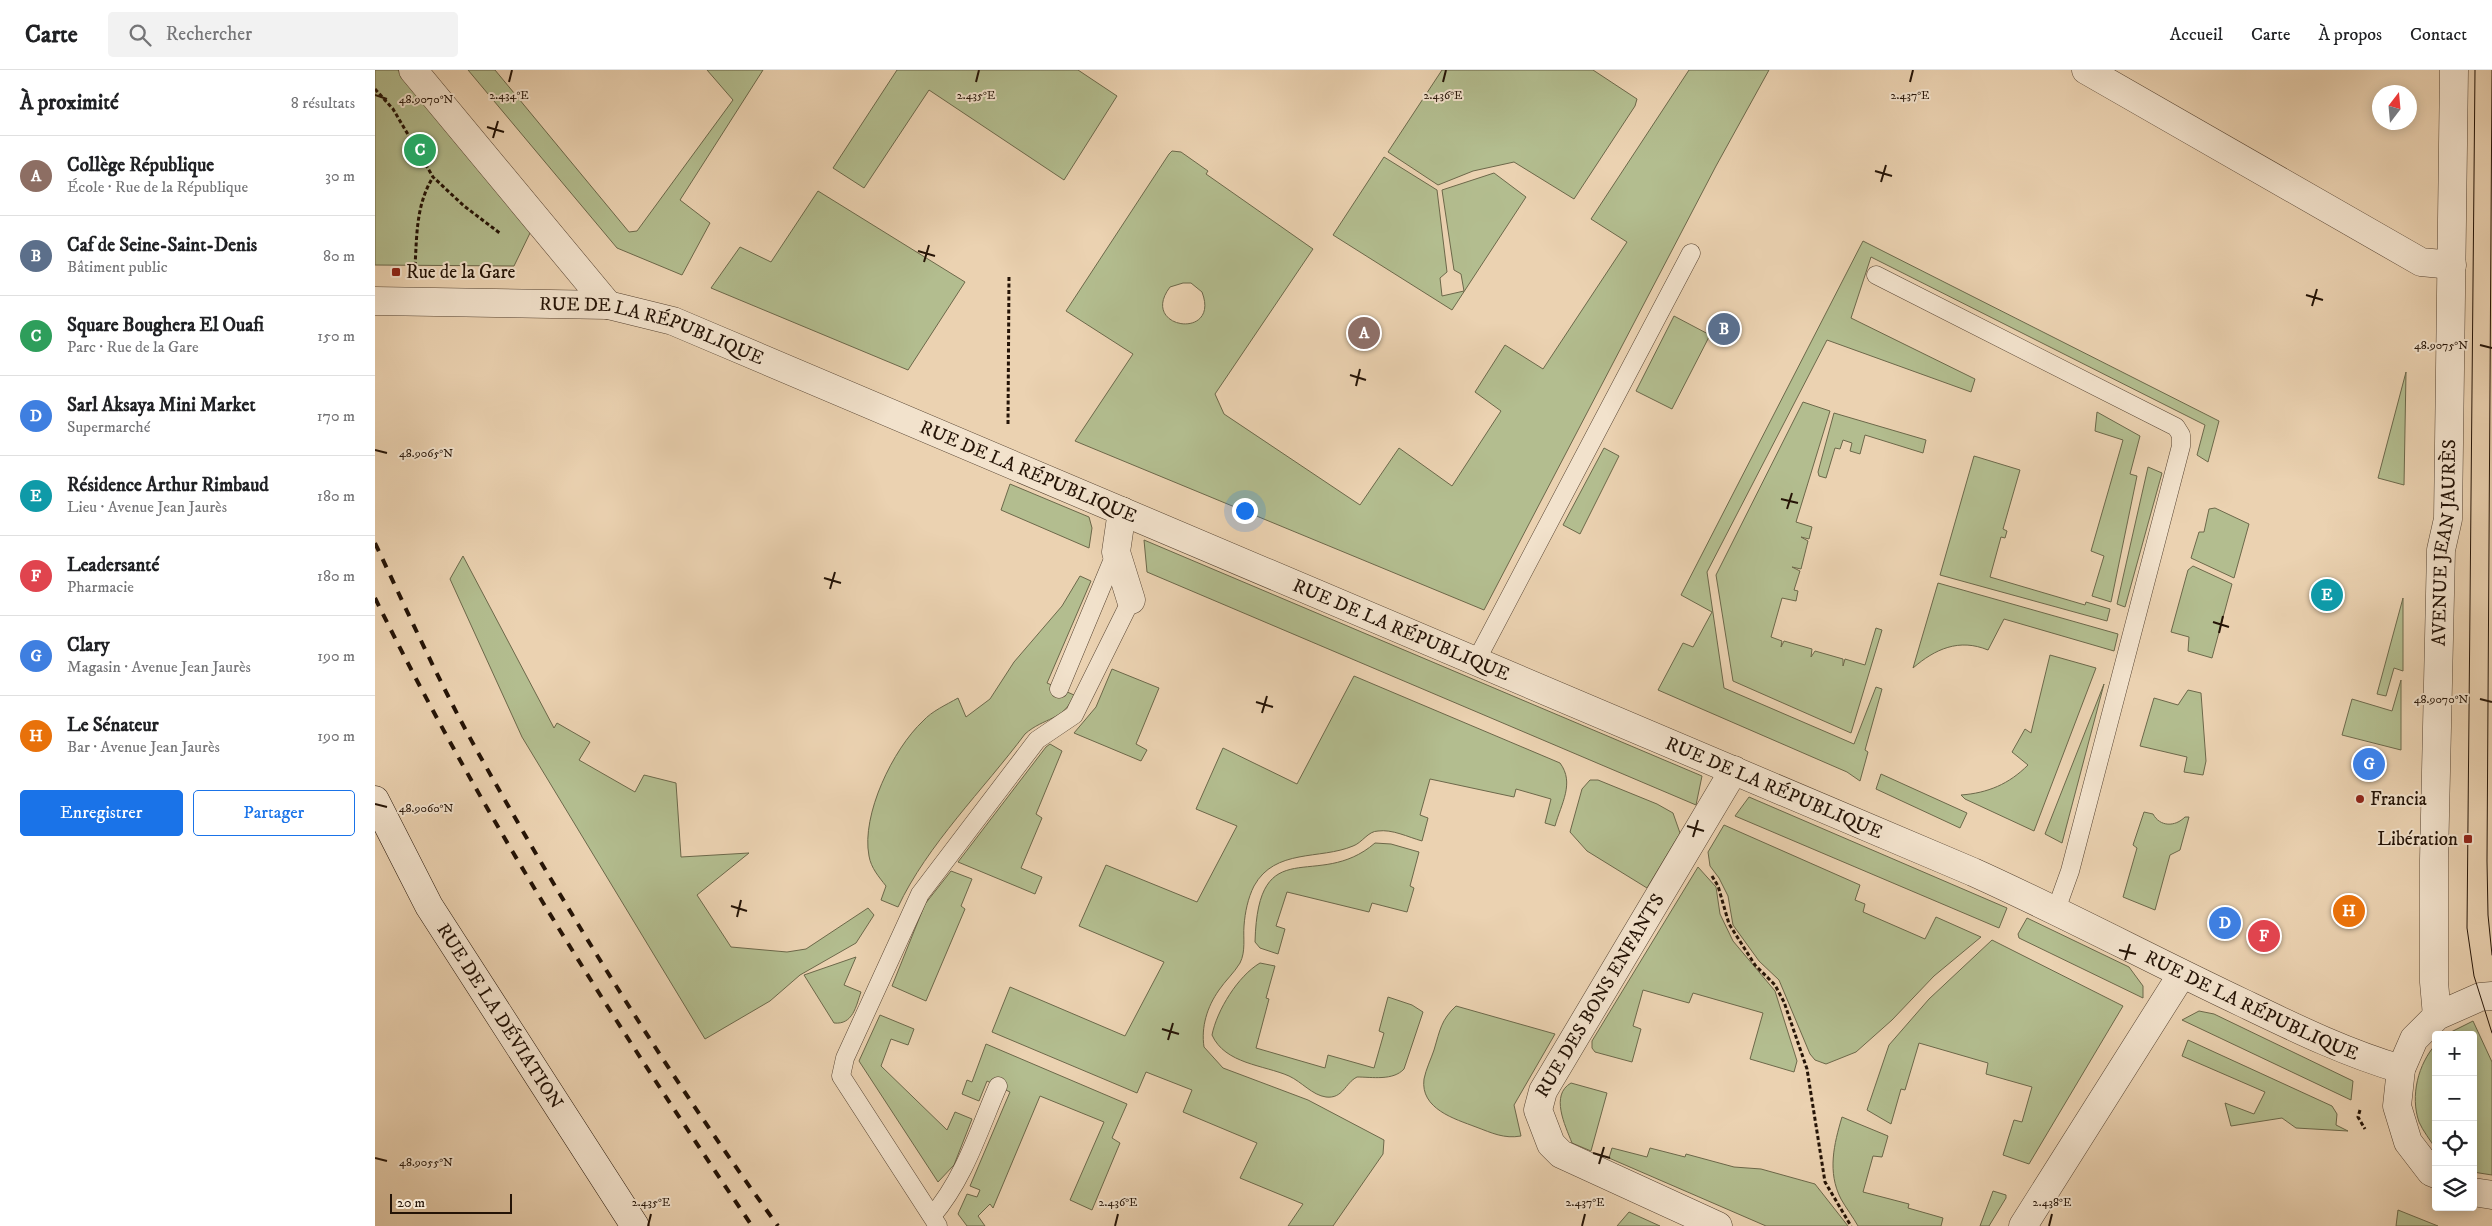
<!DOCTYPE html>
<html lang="fr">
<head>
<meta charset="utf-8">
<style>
	:root { --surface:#fff; --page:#f2f2f2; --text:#202124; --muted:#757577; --line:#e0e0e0; --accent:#1a73e8 }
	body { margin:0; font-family:"IM FELL DW Pica",serif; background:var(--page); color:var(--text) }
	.controls { position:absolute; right:15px; bottom:15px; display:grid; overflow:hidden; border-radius:5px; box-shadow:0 2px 12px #0003 }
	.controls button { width:45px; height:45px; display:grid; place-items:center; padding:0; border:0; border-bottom:1px solid var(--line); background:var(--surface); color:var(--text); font:25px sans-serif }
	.compass { position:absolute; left:1997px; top:15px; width:45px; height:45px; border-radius:50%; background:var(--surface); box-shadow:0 2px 12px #0003; rotate:16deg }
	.scale { position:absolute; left:15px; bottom:12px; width:122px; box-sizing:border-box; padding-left:5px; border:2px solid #241306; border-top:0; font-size:14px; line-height:18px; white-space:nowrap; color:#241306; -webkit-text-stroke:4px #f2e2cc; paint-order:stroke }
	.you { position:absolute; left:869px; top:440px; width:18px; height:18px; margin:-12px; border:4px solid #fff; border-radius:50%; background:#1a73e8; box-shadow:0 0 0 8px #1a73e833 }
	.badge { display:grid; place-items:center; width:32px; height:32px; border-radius:50%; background:var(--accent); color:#fff; font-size:16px; font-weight:700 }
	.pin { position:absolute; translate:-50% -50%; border:2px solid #fff; box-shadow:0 1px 5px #0006 }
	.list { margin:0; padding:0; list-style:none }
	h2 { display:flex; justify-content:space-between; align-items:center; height:65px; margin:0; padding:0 20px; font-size:21px }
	h2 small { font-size:16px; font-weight:400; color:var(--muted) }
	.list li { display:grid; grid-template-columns:32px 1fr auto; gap:15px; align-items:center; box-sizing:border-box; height:80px; padding:0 20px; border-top:1px solid var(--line) }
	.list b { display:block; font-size:19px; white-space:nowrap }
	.list p { margin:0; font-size:16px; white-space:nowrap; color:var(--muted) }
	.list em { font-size:16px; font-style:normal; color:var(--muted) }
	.actions { display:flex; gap:10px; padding:15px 20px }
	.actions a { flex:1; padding:11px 0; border:1px solid var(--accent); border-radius:5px; text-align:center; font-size:18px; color:var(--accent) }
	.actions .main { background:var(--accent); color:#fff }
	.icon { flex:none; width:28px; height:28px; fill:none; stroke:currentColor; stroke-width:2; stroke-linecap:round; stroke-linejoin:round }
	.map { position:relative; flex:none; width:2117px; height:1156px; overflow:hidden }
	header { display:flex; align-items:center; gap:30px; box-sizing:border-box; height:70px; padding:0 25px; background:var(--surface); border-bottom:1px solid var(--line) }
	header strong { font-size:24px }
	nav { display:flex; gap:28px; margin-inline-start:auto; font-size:18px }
	.search { width:350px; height:45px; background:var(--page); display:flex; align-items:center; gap:12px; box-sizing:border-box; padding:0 18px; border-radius:5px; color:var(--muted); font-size:19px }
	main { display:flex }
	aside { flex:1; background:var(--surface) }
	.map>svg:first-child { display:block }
	.green { fill:#b3bd8f; stroke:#6c684a; fill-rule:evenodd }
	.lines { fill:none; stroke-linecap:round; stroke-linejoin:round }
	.service-casing { stroke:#564331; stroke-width:19 }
	.minor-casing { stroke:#564331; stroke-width:29 }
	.tertiary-casing { stroke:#564331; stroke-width:29 }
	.secondary-casing { stroke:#241306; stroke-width:29 }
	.path { stroke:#241306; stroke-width:3; stroke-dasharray:4 2.5; stroke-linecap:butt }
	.service { stroke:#f2e2cc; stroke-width:18 }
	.minor { stroke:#f2e2cc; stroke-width:28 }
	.tertiary { stroke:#f2e2cc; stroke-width:28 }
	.secondary { stroke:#f2e2cc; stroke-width:28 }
	.tram { stroke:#241306; stroke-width:1 }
	.rail { stroke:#241306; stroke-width:4; stroke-dasharray:9 9; stroke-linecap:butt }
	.ticks { fill:none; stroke:#241306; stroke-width:2 }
	.poi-dot { fill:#8f2418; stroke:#f2e2cc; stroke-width:2 }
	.labels { text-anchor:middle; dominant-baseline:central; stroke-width:4; stroke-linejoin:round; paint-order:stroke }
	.poi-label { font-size:19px; fill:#241306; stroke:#f2e2cc; text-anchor:start }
	.street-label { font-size:19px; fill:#241306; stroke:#f2e2cc }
	.ticks-label { font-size:12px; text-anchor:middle; fill:#241306; stroke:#f2e2cc; stroke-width:4; stroke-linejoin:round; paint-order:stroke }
</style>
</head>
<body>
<header>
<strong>Carte</strong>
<div class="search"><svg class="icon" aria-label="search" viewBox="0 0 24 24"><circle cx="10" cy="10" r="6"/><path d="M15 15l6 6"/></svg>Rechercher</div>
<nav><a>Accueil</a><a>Carte</a><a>À propos</a><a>Contact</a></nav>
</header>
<main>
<aside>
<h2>À proximité<small>8 résultats</small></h2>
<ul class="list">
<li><span class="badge" style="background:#8d6e63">A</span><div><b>Collège République</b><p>École · Rue de la République</p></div><em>30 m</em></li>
<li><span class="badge" style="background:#5c6f8a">B</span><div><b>Caf de Seine-Saint-Denis</b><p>Bâtiment public</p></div><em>80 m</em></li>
<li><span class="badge" style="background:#2e9e5b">C</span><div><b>Square Boughera El Ouafi</b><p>Parc · Rue de la Gare</p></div><em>150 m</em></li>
<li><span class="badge" style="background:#3f7fe0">D</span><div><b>Sarl Aksaya Mini Market</b><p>Supermarché</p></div><em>170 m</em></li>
<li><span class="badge" style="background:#0f9aa8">E</span><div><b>Résidence Arthur Rimbaud</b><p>Lieu · Avenue Jean Jaurès</p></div><em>180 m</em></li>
<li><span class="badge" style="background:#e0444e">F</span><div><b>Leadersanté</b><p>Pharmacie</p></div><em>180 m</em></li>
<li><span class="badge" style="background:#3f7fe0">G</span><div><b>Clary</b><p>Magasin · Avenue Jean Jaurès</p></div><em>190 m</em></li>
<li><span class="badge" style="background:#e8710a">H</span><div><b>Le Sénateur</b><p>Bar · Avenue Jean Jaurès</p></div><em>190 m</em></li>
</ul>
<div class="actions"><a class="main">Enregistrer</a><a>Partager</a></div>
</aside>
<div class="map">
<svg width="2117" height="1156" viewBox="0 0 2117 1156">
	<rect width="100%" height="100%" fill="#ebd2b1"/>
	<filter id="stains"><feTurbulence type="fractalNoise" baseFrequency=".004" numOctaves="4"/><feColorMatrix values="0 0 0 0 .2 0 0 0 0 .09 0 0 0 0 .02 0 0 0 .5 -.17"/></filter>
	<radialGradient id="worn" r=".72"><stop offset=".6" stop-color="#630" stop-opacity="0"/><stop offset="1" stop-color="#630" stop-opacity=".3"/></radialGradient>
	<!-- green -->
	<path class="green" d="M0 0H23L156 161 139 196 0 195Z
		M93 0H120L254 162 262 161 358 30 332 0H388L305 130 335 153 307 205 242 178Z
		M522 0H703L742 26 689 110 554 20 489 118 458 98Z
		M1067 0H1218L1262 29 1260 36 1199 129 1139 92 1098 101 1063 115 1013 82Z
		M1314 0H1394L1341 96 1109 540 700 371 758 284 691 241 794 84 797 81 806 82 833 101 831 104 938 179 840 324 849 344 985 435 1024 378 1077 416 1126 341 1100 322 1130 275 1168 299 1252 172 1216 149ZM808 213H816L827 222C846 271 763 259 795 217Z
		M1009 87 1062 120 1072 202 1065 208 1067 226 1089 221 1086 204 1079 200 1067 120 1119 103 1151 127 1077 240 958 165Z
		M443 121 590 212 533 300 336 218 365 177 396 192Z
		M1488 171 1844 351 1833 392 1822 385 1830 355 1496 187 1476 248 1600 309 1596 322 1452 270 1332 502 1349 618 1479 674 1501 617 1507 619 1490 680 1493 682 1485 711 1472 702 1283 620 1308 573 1318 577 1337 542 1306 525Z
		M1299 246 1335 265 1297 339 1261 321Z
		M2031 302 2029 415 2003 408Z
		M1428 332 1455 341 1421 452 1437 457 1434 469 1426 467 1433 471 1426 499 1417 497 1425 501 1419 520 1423 521 1421 531 1407 528 1396 567 1407 571 1406 577 1409 571 1437 579 1436 587 1440 581 1468 589V596L1470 589 1490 595 1501 558 1507 560 1476 663 1358 611 1341 505Z
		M1722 342 1765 366 1755 404 1762 406 1736 532 1717 526 1729 486 1716 481 1748 370 1720 361Z
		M1459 343 1551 370 1548 383 1490 365 1485 384 1475 381 1477 373 1468 370 1465 379 1460 378 1451 408 1444 406 1443 402Z
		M1229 378 1244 386 1205 464 1188 455Z
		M1599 386 1645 400 1628 459 1632 461 1630 468 1626 467 1615 507 1710 535 1711 532 1735 539 1732 551 1565 505Z
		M1773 397 1787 403 1750 537 1742 534Z
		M635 414 714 447 717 458 714 478 626 440Z
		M1840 438 1874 454 1859 508 1816 488 1824 462H1829L1834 439Z
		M769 470 1327 706 1321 735 772 502Z
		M88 486 179 658 182 653 215 672 204 690 260 722 269 705 301 713 306 787 374 783 322 825 356 877 412 882 431 879 493 838 499 845 481 873 425 905 395 931 330 969 147 667 75 509Z
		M1818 496 1857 514 1837 588 1813 581 1814 567 1796 562 1813 500Z
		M705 506 716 511 672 613 699 625C689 651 669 647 650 664 609 719 552 775 523 837L506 830 511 816C504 807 496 798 494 786 486 745 518 679 548 651 557 641 571 635 583 628L591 647 615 629 639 592 687 536Z
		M1563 513 1743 564 1739 581 1629 549 1613 580C1584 568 1560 579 1538 598Z
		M2028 528V601L2019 598 2011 626 2002 624Z
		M1675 585 1721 598 1659 761 1590 729 1586 725C1613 723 1634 714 1653 695L1637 682 1650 659 1656 663Z
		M737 599 784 618 761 674 772 680 766 691 699 663 721 637Z
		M979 606 1185 693C1200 713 1186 734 1180 756L1170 753 1176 729 1141 719 1139 727 1055 709 1045 745 1053 748 1047 771C1033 767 1017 759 1003 761 993 761 987 773 978 776 945 790 900 778 879 816 873 828 870 842 869 856 868 868 871 881 865 893 859 903 850 911 844 920 832 937 826 957 829 977L848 998 933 1030 1009 1070 1008 1084 958 1156H913L928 1134 865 1108 882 1073 808 1042 817 1020 771 1002 762 1023 617 962 635 917 750 966 789 892 704 856 731 795 822 832 862 756 821 739 848 678 922 714Z
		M2026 610V680L1967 665 1977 629 2017 641Z
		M1729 614 1687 773 1670 764Z
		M1813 620 1826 623 1831 691 1828 705 1809 702 1812 687 1765 676 1779 628 1803 635Z
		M675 674 687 681 661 744 667 748 646 798 667 807 660 824 583 792 671 677Z
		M1506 704 1592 743 1585 758 1501 719Z
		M1215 710H1223L1282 734 1298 743 1305 763 1272 818 1212 781 1195 762 1207 719Z
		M1374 727 1632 838 1624 858 1360 746Z
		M1769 742 1778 744C1785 757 1800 757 1810 747H1814L1805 780 1795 785 1780 840 1748 827 1762 778 1758 775Z
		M1349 755 1485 815 1480 830 1490 834 1488 842 1550 869 1561 847 1606 867 1559 906 1517 950 1481 982 1451 994 1440 990 1435 984 1404 910 1384 891 1358 855 1353 826 1344 808 1335 796 1333 782Z
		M1000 773 1016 774 1044 782 1035 816 1039 818 1032 842 997 833 994 842 912 822 901 856 910 859 903 884 885 878 880 872C883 758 942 823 1000 773Z
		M1323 797 1341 817 1345 844 1358 871 1400 921 1422 991 1419 1002 1375 989 1388 943 1318 923 1314 933 1268 920 1258 956 1266 959 1257 992 1220 982 1217 978V971Z
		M576 801 597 809 586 836 590 839 551 931 517 916 550 834Z
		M1652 848 1754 897 1768 916V928L1644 868 1643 864Z
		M1617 870 1748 936 1654 1094 1628 1085 1639 1050 1647 1052 1657 1017 1611 1004 1613 993 1544 973 1530 1020 1526 1019 1516 1054 1492 1040 1514 975 1554 929Z
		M481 887 469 915 486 922C481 936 478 955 459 953L429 905Z
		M885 893 900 896 891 928 894 929 881 978 950 998 953 985 999 998 1009 963 1004 961 1013 927 1037 935 1048 942 1029 999C1018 1011 997 1007 982 1007 970 1013 968 1029 951 1027 937 1025 927 1012 914 1006 889 995 850 994 837 965 842 940 863 906 885 893Z
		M1081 936 1180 964 1139 1035 1146 1066C1129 1069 1117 1063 1101 1057 1080 1049 1045 1039 1049 1009 1051 999 1056 989 1059 980 1065 960 1066 950 1081 936Z
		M1824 941 1839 944 1978 1011 1976 1030 1807 950Z
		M505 945 539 959 533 975 516 969 506 996 572 1060 580 1042 597 1049 579 1095 563 1112 484 991Z
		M2098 951 2117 992V1105L2098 1102V965H2070Z
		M1813 970 1957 1036 1962 1044 1961 1055 1973 1061 1921 1058 1907 1048 1856 1056 1850 1033 1879 1044 1890 1022 1807 986Z
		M611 974 752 1034 737 1068 745 1073 717 1140 695 1130 729 1052 665 1026 618 1138 615 1134 603 1146 610 1156H592L583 1144 592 1124 602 1127 605 1120 595 1116 635 1022 612 1011 604 1031 587 1024 592 1010 597 1012Z
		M2061 974V1079C2055 1070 2048 1061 2044 1052 2035 1026 2043 994 2061 974Z
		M1196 1013 1232 1023 1216 1081 1197 1073C1190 1055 1175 1025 1196 1013Z
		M1467 1047 1513 1066 1507 1087 1498 1086 1488 1122 1534 1134 1533 1138 1568 1148 1566 1156H1483C1478 1147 1471 1138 1466 1129 1452 1102 1459 1074 1467 1047Z
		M1237 1078 1272 1087 1275 1078 1310 1087 1311 1084 1359 1097 1386 1099 1440 1114 1473 1156H1391L1234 1088Z
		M1618 1121 1631 1125V1128L1614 1156H1605Z
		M2023 1140 2063 1156H2021Z
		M1254 1142 1285 1156H1242Z"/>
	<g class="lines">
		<defs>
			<path id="service" d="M1501 205 1801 357 1806 365V376L1695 801 1681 840
				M1101 591 1316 183
				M684 619 741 482
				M557 1146C589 1109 604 1060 623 1016
				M563 1156 466 1006 470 988 545 824 662 670 699 645 756 530"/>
			<g id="minor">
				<path d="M38 0 233 235"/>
				<path d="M1711 0 2046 192 2077 195"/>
				<path d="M747 441 741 482 756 530"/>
				<path id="s1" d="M1343 1156 1186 1084 1176 1074 1163 1040 1168 1021 1359 700"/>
				<path d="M1648 1156 1807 904"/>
			</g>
			<g id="tertiary">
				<path id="s2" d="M0 231 233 235 298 251 1598 802C1689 843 1777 890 1868 933 1920 958 1971 983 2026 999"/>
				<path id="s3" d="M2062 946 2059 912V790L2066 480 2073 449 2079 0"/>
				<path d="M2061 1104 2056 1102 2033 1072 2022 1036 2026 999 2039 969 2062 946 2105 927 2117 926"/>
				<path d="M2098 1122 2117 1125"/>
			</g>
			<g id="secondary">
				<path id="s4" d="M0 730 54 836 260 1156"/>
			</g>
		</defs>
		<!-- service casing -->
		<use href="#service" class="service-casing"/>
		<!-- minor casing -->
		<use href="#minor" class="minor-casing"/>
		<!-- tertiary casing -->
		<use href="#tertiary" class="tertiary-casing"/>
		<!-- secondary casing -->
		<use href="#secondary" class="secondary-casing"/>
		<!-- path -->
		<path class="path" d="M0 19 18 39 58 107 89 136 126 164
			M40 196C42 164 41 135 58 107
			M633 354 634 205
			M1337 806 1343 816 1354 854 1380 895 1400 915 1409 932 1432 999 1450 1112 1476 1156
			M1985 1040 1983 1047 1990 1059"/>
		<!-- service -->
		<use href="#service" class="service"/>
		<!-- minor -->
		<use href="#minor" class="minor"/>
		<!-- tertiary -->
		<use href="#tertiary" class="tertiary"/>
		<!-- secondary -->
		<use href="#secondary" class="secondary"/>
		<!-- tram -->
		<path class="tram" d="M2100 0 2092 858 2099 906 2117 963
			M2117 0 2112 791 2113 845 2117 885"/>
		<!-- rail -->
		<path class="rail" d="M0 473C35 547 69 623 110 695 199 853 296 1009 403 1156
			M0 528C108 748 240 953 377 1156"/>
	</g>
	<!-- ticks -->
	<path class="ticks" d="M134 12 137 0M601 12 604 0M1068 12 1071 0M1535 12 1538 0M0 25 12 29M112 57 129 62M118 68 123 51M1500 101 1517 106M1506 112 1511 95M543 181 560 186M549 192 554 175M1931 225 1948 230M1937 236 1942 219M2105 275 2117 278M975 305 991 310M981 316 985 299M0 380 12 383M1406 429 1423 433M1412 439 1417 423M449 508 466 513M455 519 460 502M1838 552 1854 557M1844 563 1848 546M2105 629 2117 632M881 632 898 637M887 643 892 626M0 734 12 737M1312 756 1329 761M1318 767 1323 750M356 836 372 841M362 847 366 830M1744 880 1761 884M1750 890 1755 874M787 959 804 964M793 970 798 953M1218 1083 1235 1088M0 1088 12 1091M1224 1094 1229 1077M273 1156 276 1144M740 1156 743 1144M1207 1156 1210 1144M1674 1156 1677 1144"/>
	<!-- markers -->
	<g class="poi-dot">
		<rect x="16" y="197" width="10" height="10" rx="2.5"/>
		<circle cx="1985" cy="729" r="5"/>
		<rect x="2088" y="764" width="10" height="10" rx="2.5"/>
	</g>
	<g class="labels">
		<!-- poi labels -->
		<g class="poi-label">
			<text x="31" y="202">Rue de la Gare</text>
			<text x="1995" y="729">Francia</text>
			<text x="2083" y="769" text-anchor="end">Libération</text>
		</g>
		<!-- street labels -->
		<g class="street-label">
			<text stroke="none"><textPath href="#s2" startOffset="281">RUE DE LA RÉPUBLIQUE</textPath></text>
			<text stroke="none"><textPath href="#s2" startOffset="686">RUE DE LA RÉPUBLIQUE</textPath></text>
			<text stroke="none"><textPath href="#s3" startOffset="474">AVENUE JEAN JAURÈS</textPath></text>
			<text stroke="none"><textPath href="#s2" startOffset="1091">RUE DE LA RÉPUBLIQUE</textPath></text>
			<text stroke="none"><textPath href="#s2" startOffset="1496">RUE DE LA RÉPUBLIQUE</textPath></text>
			<text stroke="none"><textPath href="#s1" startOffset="354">RUE DES BONS ENFANTS</textPath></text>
			<text stroke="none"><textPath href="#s2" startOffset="2021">RUE DE LA RÉPUBLIQUE</textPath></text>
			<text stroke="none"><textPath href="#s4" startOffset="250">RUE DE LA DÉVIATION</textPath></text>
		</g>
	</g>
	<g class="ticks-label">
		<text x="134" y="29">2.434°E</text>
		<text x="601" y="29">2.435°E</text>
		<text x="1068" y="29">2.436°E</text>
		<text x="1535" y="29">2.437°E</text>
		<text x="51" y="33">48.9070°N</text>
		<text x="2066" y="279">48.9075°N</text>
		<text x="51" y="387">48.9065°N</text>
		<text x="2066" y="633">48.9070°N</text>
		<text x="51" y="742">48.9060°N</text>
		<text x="51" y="1096">48.9055°N</text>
		<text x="276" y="1136">2.435°E</text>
		<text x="743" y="1136">2.436°E</text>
		<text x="1210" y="1136">2.437°E</text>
		<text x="1677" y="1136">2.438°E</text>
	</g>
	<rect width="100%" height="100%" filter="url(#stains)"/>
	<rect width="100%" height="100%" fill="url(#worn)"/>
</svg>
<div class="controls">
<button>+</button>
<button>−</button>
<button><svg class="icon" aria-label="locate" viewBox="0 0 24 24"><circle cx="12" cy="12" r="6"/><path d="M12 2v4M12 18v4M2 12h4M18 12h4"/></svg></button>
<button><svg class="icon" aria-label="layers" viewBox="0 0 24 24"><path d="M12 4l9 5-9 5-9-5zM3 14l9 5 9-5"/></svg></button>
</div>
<svg class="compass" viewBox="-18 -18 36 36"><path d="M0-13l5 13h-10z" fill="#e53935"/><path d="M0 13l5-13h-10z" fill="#757577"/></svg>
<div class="scale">20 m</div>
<div class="you"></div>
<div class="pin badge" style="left:989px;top:263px;background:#8d6e63">A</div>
<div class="pin badge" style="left:1349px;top:259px;background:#5c6f8a">B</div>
<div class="pin badge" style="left:45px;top:80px;background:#2e9e5b">C</div>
<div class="pin badge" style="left:1850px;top:853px;background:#3f7fe0">D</div>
<div class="pin badge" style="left:1952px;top:525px;background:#0f9aa8">E</div>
<div class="pin badge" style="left:1889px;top:866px;background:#e0444e">F</div>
<div class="pin badge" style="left:1994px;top:694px;background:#3f7fe0">G</div>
<div class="pin badge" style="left:1974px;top:841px;background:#e8710a">H</div>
</div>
</main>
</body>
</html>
